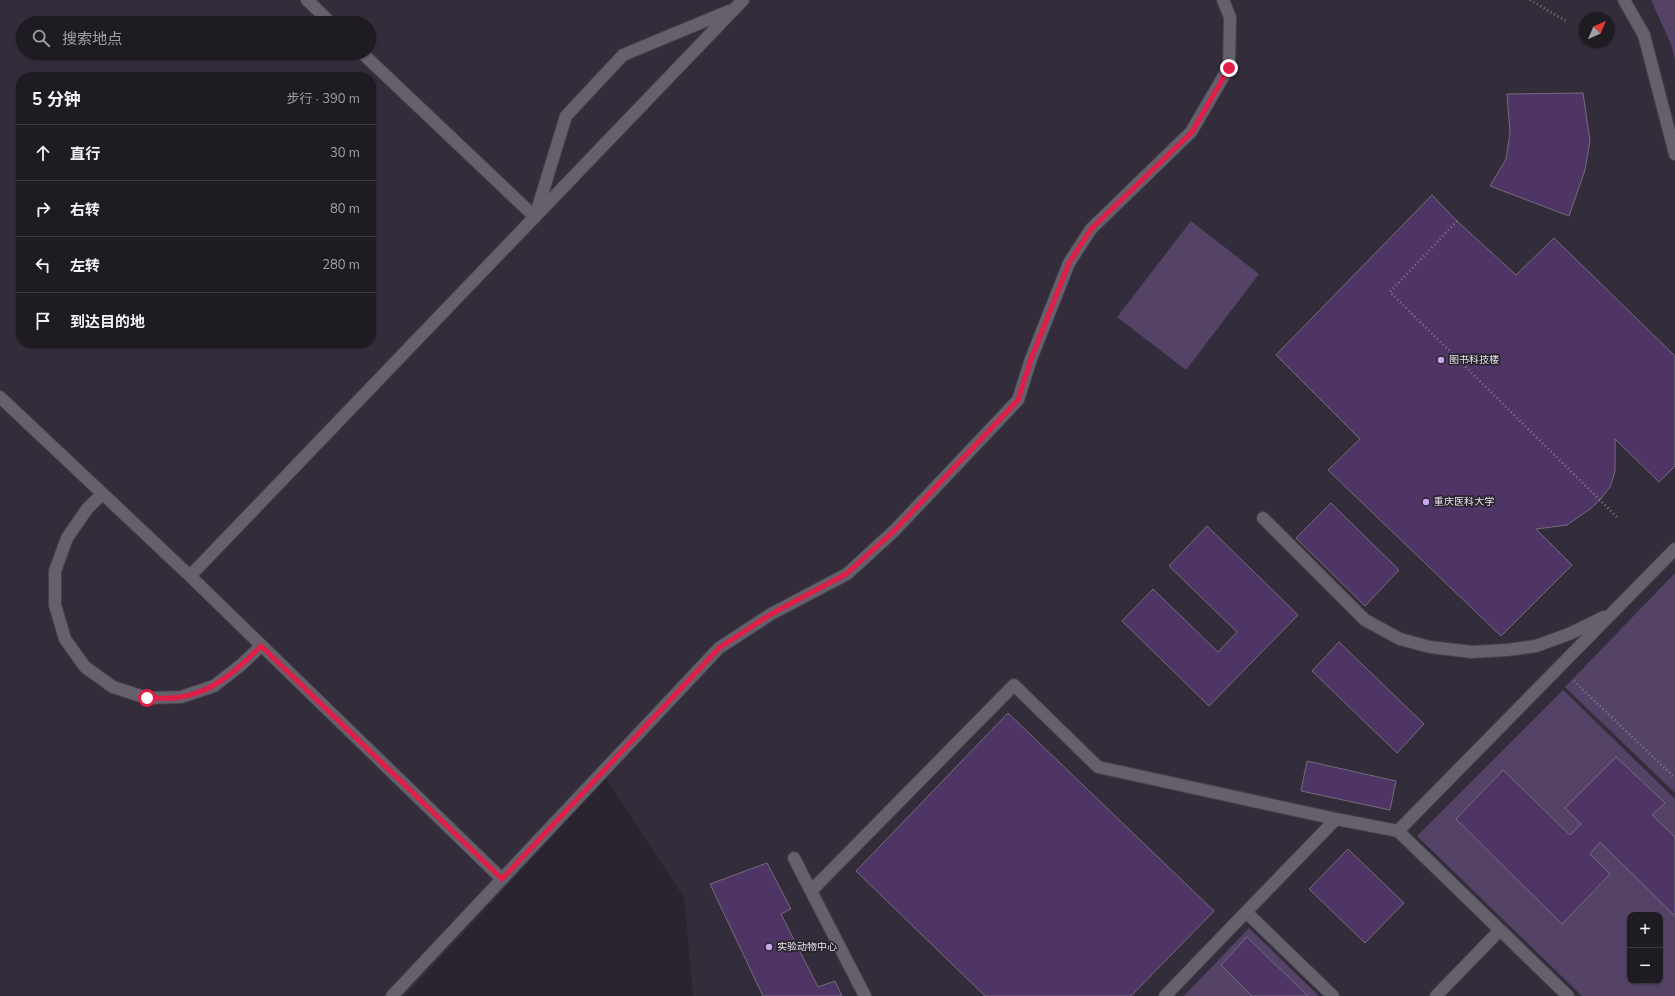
<!DOCTYPE html>
<html lang="zh">
<head>
<meta charset="utf-8">
<style>
	:root { --surface:#1f1b22; --page:#27242a; --text:#f1f3f6; --muted:#a1a1a5; --line:#3c3940 }
	body { margin:0; font-family:"Nunito Sans","Noto Sans SC",sans-serif; background:var(--page); color:var(--text) }
	.controls { position:absolute; right:12px; bottom:12px; display:grid; overflow:hidden; border-radius:8px; box-shadow:0 1px 3px #0004 }
	.controls button { width:36px; height:36px; display:grid; place-items:center; padding:0; border:0; border-bottom:1px solid var(--line); background:var(--surface); color:var(--text); font:20px sans-serif }
	.compass { position:absolute; left:1579px; top:12px; width:36px; height:36px; border-radius:50%; background:var(--surface); box-shadow:0 1px 3px #0004; rotate:44deg }
	.stop { position:absolute; width:12px; height:12px; margin:-9px; border:3px solid #e11d48; border-radius:50%; background:#fff }
	.stop.end { background:#e11d48; border-color:#fff; box-shadow:0 1px 4px #0008 }
	.list { margin:0; padding:0; list-style:none }
	h2 { display:flex; justify-content:space-between; align-items:center; height:52px; margin:0; padding:0 16px; font-size:17px }
	h2 small { font-size:13px; font-weight:400; color:var(--muted) }
	.list li { display:grid; grid-template-columns:26px 1fr auto; gap:12px; align-items:center; box-sizing:border-box; height:56px; padding:0 16px; border-top:1px solid var(--line) }
	.list b { display:block; font-size:15px; white-space:nowrap }
	.list em { font-size:13px; font-style:normal; color:var(--muted) }
	.icon { flex:none; width:22px; height:22px; fill:none; stroke:currentColor; stroke-width:2; stroke-linecap:round; stroke-linejoin:round }
	.map { position:relative; flex:none; width:1675px; height:996px; overflow:hidden }
	.search { position:absolute; background:var(--surface); box-shadow:0 1px 3px #0004; left:16px; top:16px; width:360px; height:44px; display:flex; align-items:center; gap:10px; box-sizing:border-box; padding:0 14px; border-radius:22px; color:var(--muted); font-size:15px }
	.panel { position:absolute; background:var(--surface); box-shadow:0 1px 3px #0004; left:16px; top:72px; width:360px; height:276px; border-radius:16px }
	.map>svg:first-child { display:block }
	.built { fill:#332c3b; fill-rule:evenodd }
	.green { fill:#554367; fill-rule:evenodd }
	.building { fill:#4f3566; stroke:#726d78 }
	.lines { fill:none; stroke-linecap:round; stroke-linejoin:round }
	.minor-casing { stroke:#46414a; stroke-width:14 }
	.path { stroke:#807c84; stroke-width:2.5; stroke-dasharray:1 3; stroke-linecap:butt }
	.minor { stroke:#65606b; stroke-width:12 }
	.route { stroke:#e11d48; stroke-width:5 }
	.poi-dot { fill:#c9a5ee; stroke:#29242e; stroke-width:1.5 }
	.labels { text-anchor:middle; dominant-baseline:central; stroke-width:3.5; stroke-linejoin:round; paint-order:stroke }
	.poi-label { font-size:10px; fill:#e9e6ed; stroke:#29242e; text-anchor:start }
</style>
</head>
<body>
<div class="map">
<svg width="1675" height="996" viewBox="0 0 1675 996">
	<rect width="100%" height="100%" fill="#29242e"/>
	<!-- built -->
	<path class="built" d="M0 0H1675V996H693L684 898 606 779 405 996H0ZM1585 18H1609V42H1585ZM23 23H369V53H23ZM21 77H371V343H21ZM1630 915H1660V981H1630Z"/>
	<!-- green -->
	<path class="green" d="M1651 0H1675V60L1671 44Z
		M1191 221 1259 274 1186 370 1117 317Z
		M1675 573V793L1565 687Z
		M1563 690 1675 799V996H1582L1417 836ZM1630 915H1660V981H1630Z
		M1249 928 1319 996H1184Z"/>
	<!-- building -->
	<path class="building" d="M1583 93 1590 141 1585 170 1569 216 1490 186 1506 159 1510 133 1507 94Z
		M1432 195 1457 221 1516 275 1554 238 1675 356V466L1659 482 1615 439V471L1610 487 1600 500 1590 509 1567 525 1536 529 1572 565 1501 636 1328 470 1360 439 1276 355Z
		M1331 503 1399 570 1365 606 1296 538Z
		M1207 526 1298 615 1209 706 1122 621 1153 589 1218 652 1237 632 1169 566Z
		M1339 642 1424 724 1397 753 1312 671Z
		M1008 713 1214 911 1131 996H985L856 871Z
		M1616 757 1665 803 1652 815 1675 837V916L1600 842 1590 854 1610 874 1562 924 1456 819 1503 770 1570 835 1581 824 1565 808Z
		M1307 761 1396 781 1390 810 1301 791Z
		M1348 849 1404 903 1365 943 1309 889Z
		M767 863 791 909 781 914 818 987 835 981 842 996H763L710 884Z
		M1247 937 1308 996H1252L1221 965Z"/>
	<g class="lines">
		<defs>
			<path id="minor" d="M307 0 331 23
				M1624 0 1644 35 1675 154
				M362 53 535 217 566 116 623 55 729 11
				M0 397 190 576 502 879
				M102 494 87 509 67 538 55 571V605L65 639 85 667 113 687 147 698 181 697 214 686 241 665 261 646
				M1263 518 1365 620 1400 639 1430 647 1472 652 1507 650 1536 646 1569 634 1604 617
				M190 576 743 0
				M794 858 865 996
				M811 891 1014 685 1098 767 1336 819 1398 831
				M1246 912 1336 819
				M392 996 719 648 771 614 847 574 894 531 1018 400 1031 359 1069 263 1091 229 1191 132 1229 67 1230 17 1223 0
				M1165 996 1246 912 1333 996
				M1436 996 1500 930
				M1568 996 1398 831 1675 549"/>
		</defs>
		<!-- minor casing -->
		<use href="#minor" class="minor-casing"/>
		<!-- path -->
		<path class="path" d="M1530 0 1566 21
			M1457 221 1390 292 1617 517
			M1574 681 1675 778"/>
		<!-- minor -->
		<use href="#minor" class="minor"/>
	</g>
	<g class="lines">
		<!-- route -->
		<path class="route" d="M147 698C158 698 170 699 181 697 214 692 239 668 261 646L502 879 719 648 771 614 846 574 894 531 1018 400 1031 359 1069 263 1091 229 1192 132 1229 68"/>
	</g>
	<!-- markers -->
	<g class="poi-dot">
		<circle cx="1441" cy="360" r="4"/>
		<circle cx="1426" cy="502" r="4"/>
		<circle cx="769" cy="947" r="4"/>
	</g>
	<g class="labels">
		<!-- poi labels -->
		<g class="poi-label">
			<text x="1449" y="360">图书科技楼</text>
			<text x="1434" y="502">重庆医科大学</text>
			<text x="777" y="947">实验动物中心</text>
		</g>
	</g>
</svg>
<div class="controls">
<button>+</button>
<button>−</button>
</div>
<svg class="compass" viewBox="-18 -18 36 36"><path d="M0-13l5 13h-10z" fill="#e53935"/><path d="M0 13l5-13h-10z" fill="#a1a1a5"/></svg>
<div class="stop" style="left:147px;top:698px"></div>
<div class="stop end" style="left:1229px;top:68px"></div>
<div class="search"><svg class="icon" aria-label="search" viewBox="0 0 24 24"><circle cx="10" cy="10" r="6"/><path d="M15 15l6 6"/></svg>搜索地点</div>
<section class="panel">
<h2>5 分钟<small>步行 · 390 m</small></h2>
<ul class="list">
<li><svg class="icon" aria-label="ahead" viewBox="0 0 24 24"><path d="M12 20V5M6 11l6-6 6 6"/></svg><div><b>直行</b></div><em>30 m</em></li>
<li><svg class="icon" aria-label="right" viewBox="0 0 24 24"><path d="M7 20v-9h11M14 6l5 5-5 5"/></svg><div><b>右转</b></div><em>80 m</em></li>
<li><svg class="icon" aria-label="left" viewBox="0 0 24 24"><path d="M17 20v-9H6M10 6l-5 5 5 5"/></svg><div><b>左转</b></div><em>280 m</em></li>
<li><svg class="icon" aria-label="arrive" viewBox="0 0 24 24"><path d="M6 21V4h12l-3 4 3 4H6"/></svg><div><b>到达目的地</b></div></li>
</ul>
</section>
</div>
</body>
</html>
